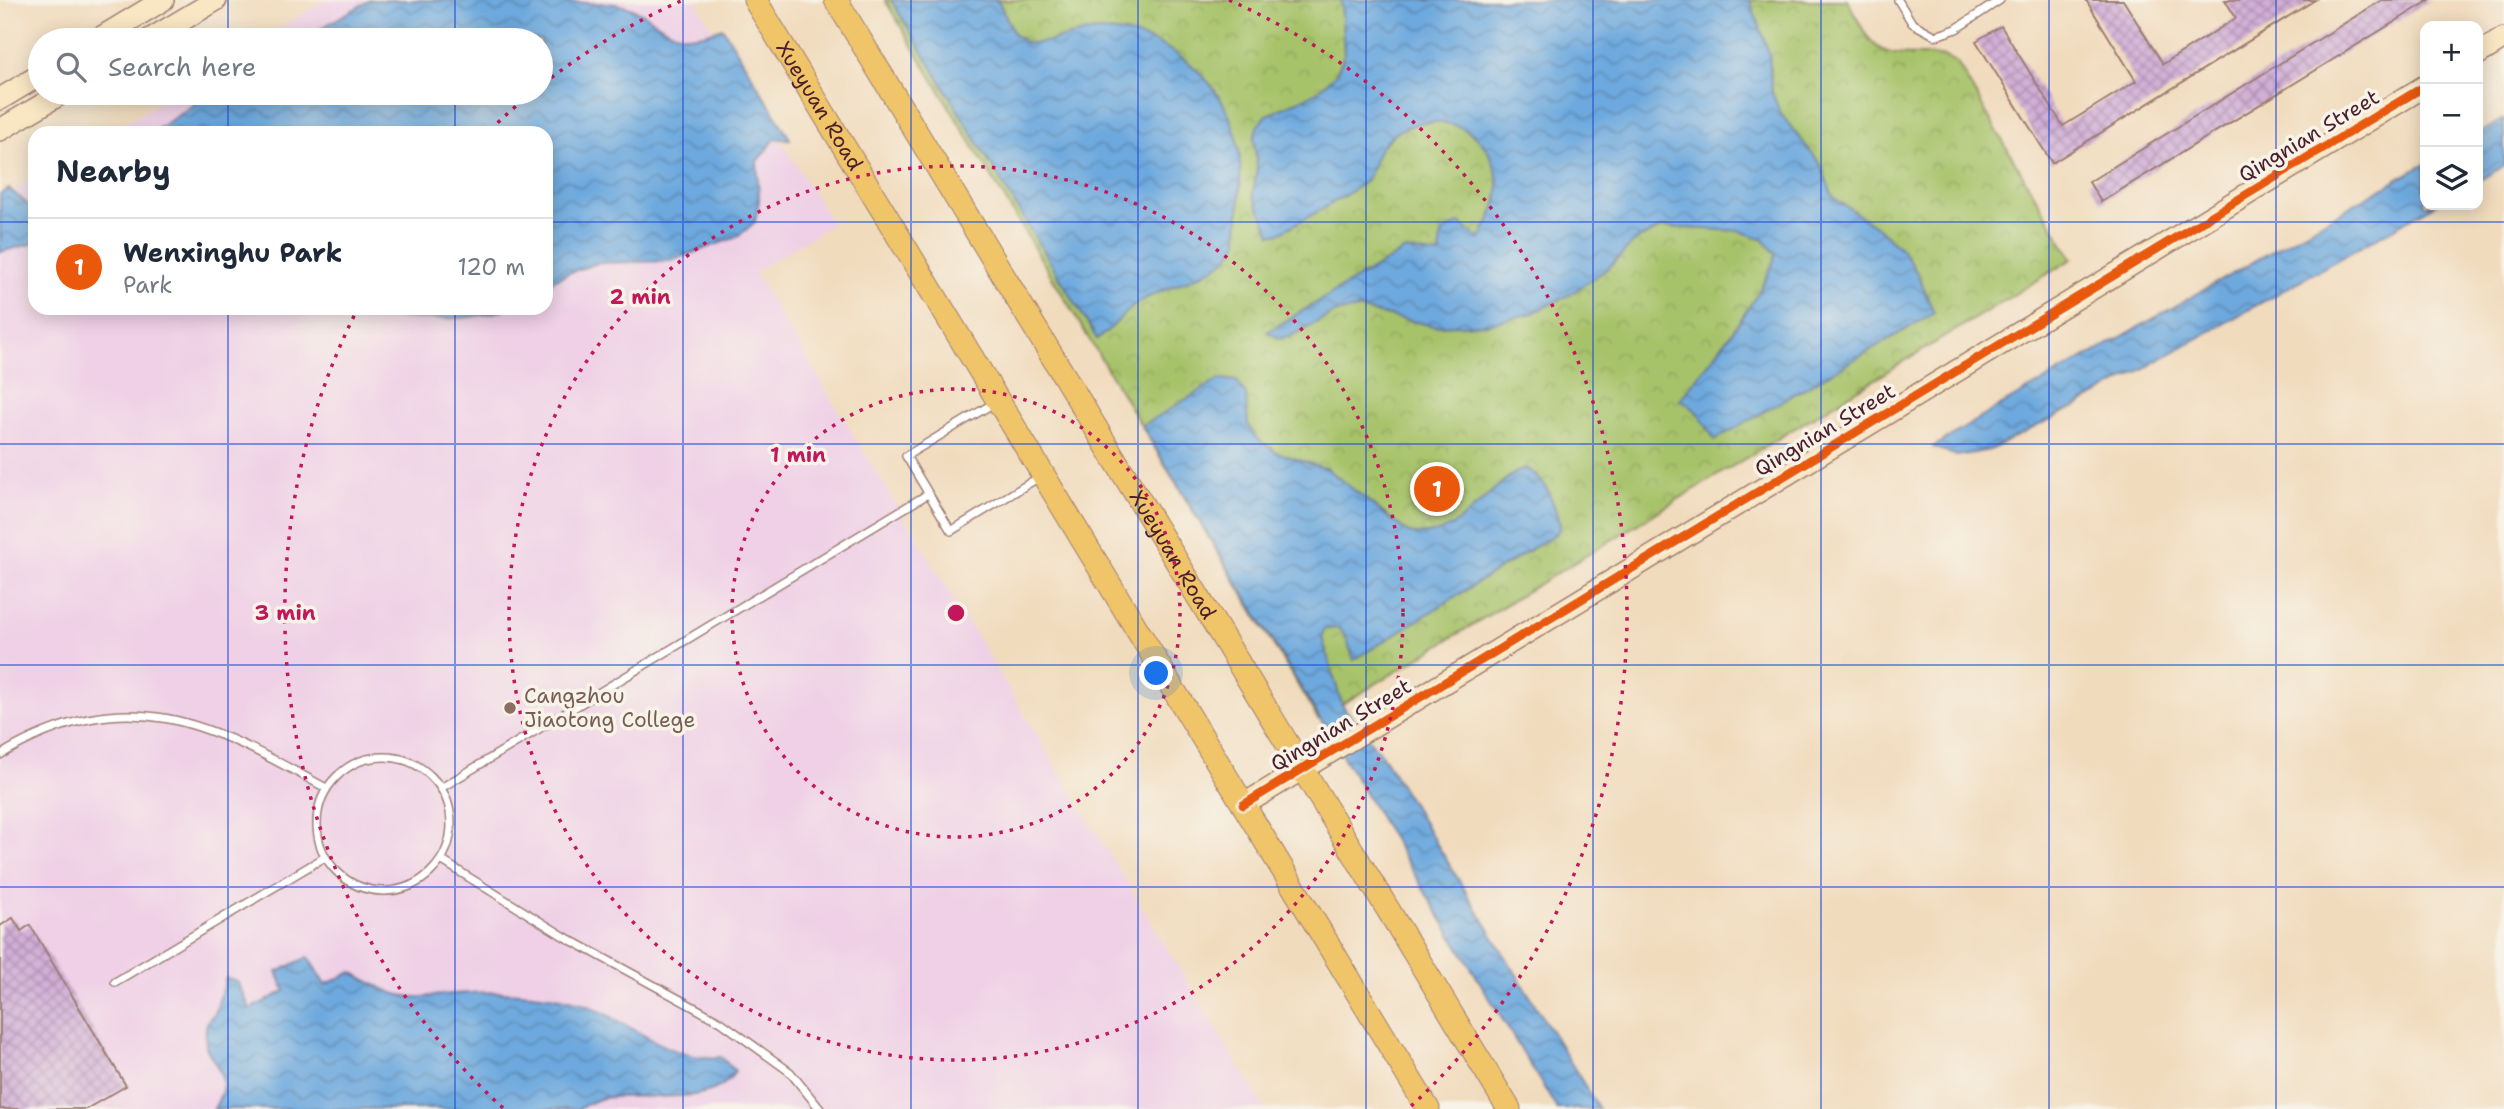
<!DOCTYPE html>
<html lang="en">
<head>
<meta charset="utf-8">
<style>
	:root { --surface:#fff; --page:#f6f6f7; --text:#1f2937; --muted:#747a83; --line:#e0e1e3; --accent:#ea580c }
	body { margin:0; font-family:"Shantell Sans",sans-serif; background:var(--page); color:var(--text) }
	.controls { position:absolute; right:21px; top:21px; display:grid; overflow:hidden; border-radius:14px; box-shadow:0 4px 18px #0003 }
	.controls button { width:63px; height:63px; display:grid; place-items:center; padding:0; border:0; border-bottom:2px solid var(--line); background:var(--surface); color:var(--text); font:35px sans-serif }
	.you { position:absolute; left:1157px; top:674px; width:24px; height:24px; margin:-18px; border:5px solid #fff; border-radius:50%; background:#1a73e8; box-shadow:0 0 0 10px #1a73e833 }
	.badge { display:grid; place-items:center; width:46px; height:46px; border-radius:50%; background:var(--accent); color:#fff; font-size:23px; font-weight:700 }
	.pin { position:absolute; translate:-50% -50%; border:4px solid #fff; box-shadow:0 2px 7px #0006 }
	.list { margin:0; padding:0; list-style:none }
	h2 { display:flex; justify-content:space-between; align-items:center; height:91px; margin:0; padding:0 28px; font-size:30px }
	h2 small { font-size:23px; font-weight:400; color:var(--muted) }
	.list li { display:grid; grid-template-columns:46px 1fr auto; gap:21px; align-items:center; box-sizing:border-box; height:98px; padding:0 28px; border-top:2px solid var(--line) }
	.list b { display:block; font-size:26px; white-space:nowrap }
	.list p { margin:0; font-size:23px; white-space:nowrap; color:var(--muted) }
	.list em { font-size:23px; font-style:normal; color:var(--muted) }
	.icon { flex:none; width:38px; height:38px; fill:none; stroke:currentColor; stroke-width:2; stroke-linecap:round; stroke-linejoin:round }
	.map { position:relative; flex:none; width:2504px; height:1109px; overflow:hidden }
	.search { position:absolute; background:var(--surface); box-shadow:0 4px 18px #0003; left:28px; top:28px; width:525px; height:77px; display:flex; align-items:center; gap:18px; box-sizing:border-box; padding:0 24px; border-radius:38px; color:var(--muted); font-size:26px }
	.panel { position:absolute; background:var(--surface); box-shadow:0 4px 18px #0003; left:28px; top:126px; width:525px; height:189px; border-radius:21px }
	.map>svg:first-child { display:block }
	.built { fill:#efd0e6 }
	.park { fill:url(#park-crowns); stroke:#78714a; stroke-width:2 }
	.water { fill:url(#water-waves); stroke:#5c6484; stroke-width:2 }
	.building { fill:url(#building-cross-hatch) }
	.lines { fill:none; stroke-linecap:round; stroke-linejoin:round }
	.lane-casing { stroke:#9e7d74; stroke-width:10 }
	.secondary-casing { stroke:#9e7d74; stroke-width:24 }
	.primary-casing { stroke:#9e7d74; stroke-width:25 }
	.lane { stroke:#fff; stroke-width:7 }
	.secondary { stroke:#f9e7c3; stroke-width:21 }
	.primary { stroke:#f0c469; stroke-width:23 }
	.cycleway-casing { stroke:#f7f3e8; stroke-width:13 }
	.cycleway { stroke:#e8590c; stroke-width:9 }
	.grid { fill:none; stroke:#1d4ed8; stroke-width:2; stroke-opacity:0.55 }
	.ring { fill:none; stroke:#c2185b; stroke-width:3.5; stroke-dasharray:3.5 7 }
	.education-dot { fill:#8d6e63; stroke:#f7f3e8; stroke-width:2.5 }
	.labels { text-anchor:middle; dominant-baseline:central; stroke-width:7; stroke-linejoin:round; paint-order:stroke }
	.street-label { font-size:21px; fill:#4a1f2b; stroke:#f7f3e8 }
	.education-label { font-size:21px; fill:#785e54; stroke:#f7f3e8; text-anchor:start }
	.centre { fill:#c2185b; stroke:#f7f3e8; stroke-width:3.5 }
	.ring-label { font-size:21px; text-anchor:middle; font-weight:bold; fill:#c2185b; stroke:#f7f3e8; stroke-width:7; stroke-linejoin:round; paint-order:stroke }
</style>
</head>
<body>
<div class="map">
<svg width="2504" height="1109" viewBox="0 0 2504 1109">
	<defs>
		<pattern id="park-crowns" width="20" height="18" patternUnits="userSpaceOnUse" patternTransform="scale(1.75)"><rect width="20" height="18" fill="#a7c36a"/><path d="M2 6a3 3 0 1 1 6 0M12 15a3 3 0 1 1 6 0" fill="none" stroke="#91a75c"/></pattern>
		<pattern id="water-waves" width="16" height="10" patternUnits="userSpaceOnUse" patternTransform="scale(1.75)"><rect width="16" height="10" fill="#6da9de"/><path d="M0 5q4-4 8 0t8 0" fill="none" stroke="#5c89b4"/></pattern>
		<pattern id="building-cross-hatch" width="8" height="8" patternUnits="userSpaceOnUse" patternTransform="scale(1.75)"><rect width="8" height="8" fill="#d1aed7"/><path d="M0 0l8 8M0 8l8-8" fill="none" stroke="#ac8daf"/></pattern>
	</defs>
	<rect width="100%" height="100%" fill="#f7f3e8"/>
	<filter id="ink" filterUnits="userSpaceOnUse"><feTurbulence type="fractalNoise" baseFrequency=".0143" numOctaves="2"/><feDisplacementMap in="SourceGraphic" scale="14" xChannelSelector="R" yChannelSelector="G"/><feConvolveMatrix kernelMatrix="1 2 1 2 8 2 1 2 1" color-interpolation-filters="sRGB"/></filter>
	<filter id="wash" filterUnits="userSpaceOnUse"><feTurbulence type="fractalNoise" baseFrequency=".00686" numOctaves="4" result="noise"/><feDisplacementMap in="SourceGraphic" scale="28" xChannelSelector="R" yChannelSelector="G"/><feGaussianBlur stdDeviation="1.57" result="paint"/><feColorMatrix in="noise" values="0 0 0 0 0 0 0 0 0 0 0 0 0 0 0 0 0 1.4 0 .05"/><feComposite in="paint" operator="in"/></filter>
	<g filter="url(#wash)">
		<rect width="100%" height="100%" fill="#f1dbbd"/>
		<!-- built -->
		<path class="built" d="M326 0H695L832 224 754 272 1265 1109H0V200L35 178V308H546V133H109L175 93H541V40H260Z"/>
		<!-- park -->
		<path class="park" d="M885 0H1847C1855 13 1862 32 1873 43 1896 66 1931 45 1957 63L2072 259 1318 719Z"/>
		<!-- water -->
		<path class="water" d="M370 0C451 0 536 0 615 4 663 11 662 52 723 28L790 139H775L757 161 759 200 755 222 737 237 669 261 597 263 568 273 546 284V133H152L211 93H541V40H301Z
			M891 0H998L1014 34 1026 43C1051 45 1075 31 1100 31 1169 31 1230 83 1239 151 1243 180 1238 213 1238 243 1220 279 1169 282 1138 303 1123 313 1113 329 1097 339Z
			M1341 0H1750L1769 53 1772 92 1780 113 1820 163 1833 197 1877 227 1905 253 1917 273 1934 313 1715 440C1705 426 1697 406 1680 400 1708 364 1763 297 1776 254L1764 240 1740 231 1663 227 1636 240 1608 268 1571 294 1533 313 1487 324 1434 326 1358 309 1334 313 1289 337 1279 338 1267 332 1405 250 1440 255 1441 233 1460 223 1479 239C1497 210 1506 187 1490 155 1469 114 1409 111 1381 147 1374 156 1373 172 1365 181 1351 195 1298 222 1278 234H1271L1253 195 1257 168 1254 138 1257 127 1265 116 1317 92 1336 74 1344 55Z
			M2504 119V166L2478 181V134Z
			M2425 164V205H2435L2086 401 1990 450 1957 456 1933 447 2000 406Z
			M9 189 30 206H35V243L0 252V194Z
			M340 308H506C468 325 380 319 340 308Z
			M1220 379 1237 381 1246 395 1248 424 1255 437 1276 452 1327 469 1409 533C1460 544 1485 485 1525 468 1548 480 1553 502 1560 525L1557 533 1354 660 1346 637 1339 628 1324 629 1322 637 1342 705 1384 758 1599 1109H1557L1142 426Z
			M308 957 325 985 352 972C366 980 384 991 400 995 418 1000 435 995 453 994 490 991 533 991 570 1000 623 1013 664 1063 721 1057L735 1071C716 1109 643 1092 604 1098 595 1099 586 1105 578 1109H214C231 1078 221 1076 207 1049 204 1042 206 1030 207 1022L215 1013 226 978 237 981 250 1009 285 991 277 972Z"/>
		<g id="blocks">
			<!-- building -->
			<path class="building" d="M2086 0H2123L2163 64 2236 18 2225 0H2315L2052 163 1976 41 2001 26 2063 126 2136 81Z
				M2382 0H2430L2101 202 2089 182Z
				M13 918 21 931 30 925 126 1086 86 1109H0V926Z"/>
		</g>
	</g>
	<g filter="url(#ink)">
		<use href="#blocks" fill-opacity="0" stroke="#9e7d74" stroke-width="2"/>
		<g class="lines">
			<defs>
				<path id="lane" d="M1898 0 1912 23 1936 36 1956 29 2000 0
					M994 403 906 456 951 531 1041 476
					M0 755C129 679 208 723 326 788
					M317 824a67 67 0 1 1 134 0a67 67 0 1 1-134 0Z
					M441 788 928 494
					M441 860 565 937 721 1022 790 1072 820 1109
					M115 982 325 857"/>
				<path id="secondary" d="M97 40 163 0
					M149 40 216 0
					M2478 54 2504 38
					M0 99 40 75
					M0 130 62 93
					M1243 805 2425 86"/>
				<g id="primary">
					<path id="s1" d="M755 0 1428 1109"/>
					<path id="s2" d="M836 0 1509 1109"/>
				</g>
			</defs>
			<!-- lane casing -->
			<use href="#lane" class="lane-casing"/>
			<!-- secondary casing -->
			<use href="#secondary" class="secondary-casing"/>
			<!-- primary casing -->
			<use href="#primary" class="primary-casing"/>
			<!-- lane -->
			<use href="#lane" class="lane"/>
			<!-- secondary -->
			<use href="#secondary" class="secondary"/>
			<!-- primary -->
			<use href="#primary" class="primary"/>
			<defs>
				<path id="cycleway" d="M1243 805 2425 86"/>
			</defs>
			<!-- cycleway casing -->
			<use href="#cycleway" class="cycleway-casing"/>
			<!-- cycleway -->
			<use href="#cycleway" class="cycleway"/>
		</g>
	</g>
	<!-- grid -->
	<path class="grid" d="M228 0V40M455 0V40M683 0V1109M911 0V1109M1138 0V1109M1366 0V1109M1593 0V1109M1821 0V1109M2049 0V1109M2276 0V1109M228 93V133M455 93V133M0 222H35M546 222H2504M228 308V1109M455 308V1109M0 444H2504M0 665H2504M0 887H2504"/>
	<!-- distance rings -->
	<g class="ring">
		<circle cx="956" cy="613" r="224"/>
		<circle cx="956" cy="613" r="447"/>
		<path d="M503 1108A671 671 0 0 1 358 308M490 130A671 671 0 0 1 529 95M543 84A671 671 0 0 1 683 0M1229 0A671 671 0 0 1 1409 1108"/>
	</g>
	<!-- markers -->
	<circle class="education-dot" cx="510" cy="708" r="7"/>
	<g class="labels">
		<!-- street labels -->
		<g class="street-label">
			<text stroke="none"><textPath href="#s1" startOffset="124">Xueyuan Road</textPath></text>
			<text transform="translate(2309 136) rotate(-31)">Qingnian Street</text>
			<text transform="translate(1825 430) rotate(-31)">Qingnian Street</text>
			<text stroke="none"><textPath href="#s2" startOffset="649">Xueyuan Road</textPath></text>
			<text transform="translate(1341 725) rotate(-31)">Qingnian Street</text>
		</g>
		<!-- education labels -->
		<g class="education-label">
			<text x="524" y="696">Cangzhou<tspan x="524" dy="24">Jiaotong College</tspan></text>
		</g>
	</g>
	<circle cx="956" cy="613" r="10" class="centre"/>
	<g class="ring-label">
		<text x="640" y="304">2 min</text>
		<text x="798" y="462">1 min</text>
		<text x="285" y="620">3 min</text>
	</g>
</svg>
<div class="controls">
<button>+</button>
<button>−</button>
<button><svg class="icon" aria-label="layers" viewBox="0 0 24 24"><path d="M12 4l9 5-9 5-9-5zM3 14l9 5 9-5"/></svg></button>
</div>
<div class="you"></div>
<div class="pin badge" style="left:1437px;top:489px">1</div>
<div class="search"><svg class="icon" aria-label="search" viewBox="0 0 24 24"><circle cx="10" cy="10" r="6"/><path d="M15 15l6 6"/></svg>Search here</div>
<section class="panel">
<h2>Nearby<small></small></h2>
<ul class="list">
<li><span class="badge">1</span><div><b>Wenxinghu Park</b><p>Park</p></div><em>120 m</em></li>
</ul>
</section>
</div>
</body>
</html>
